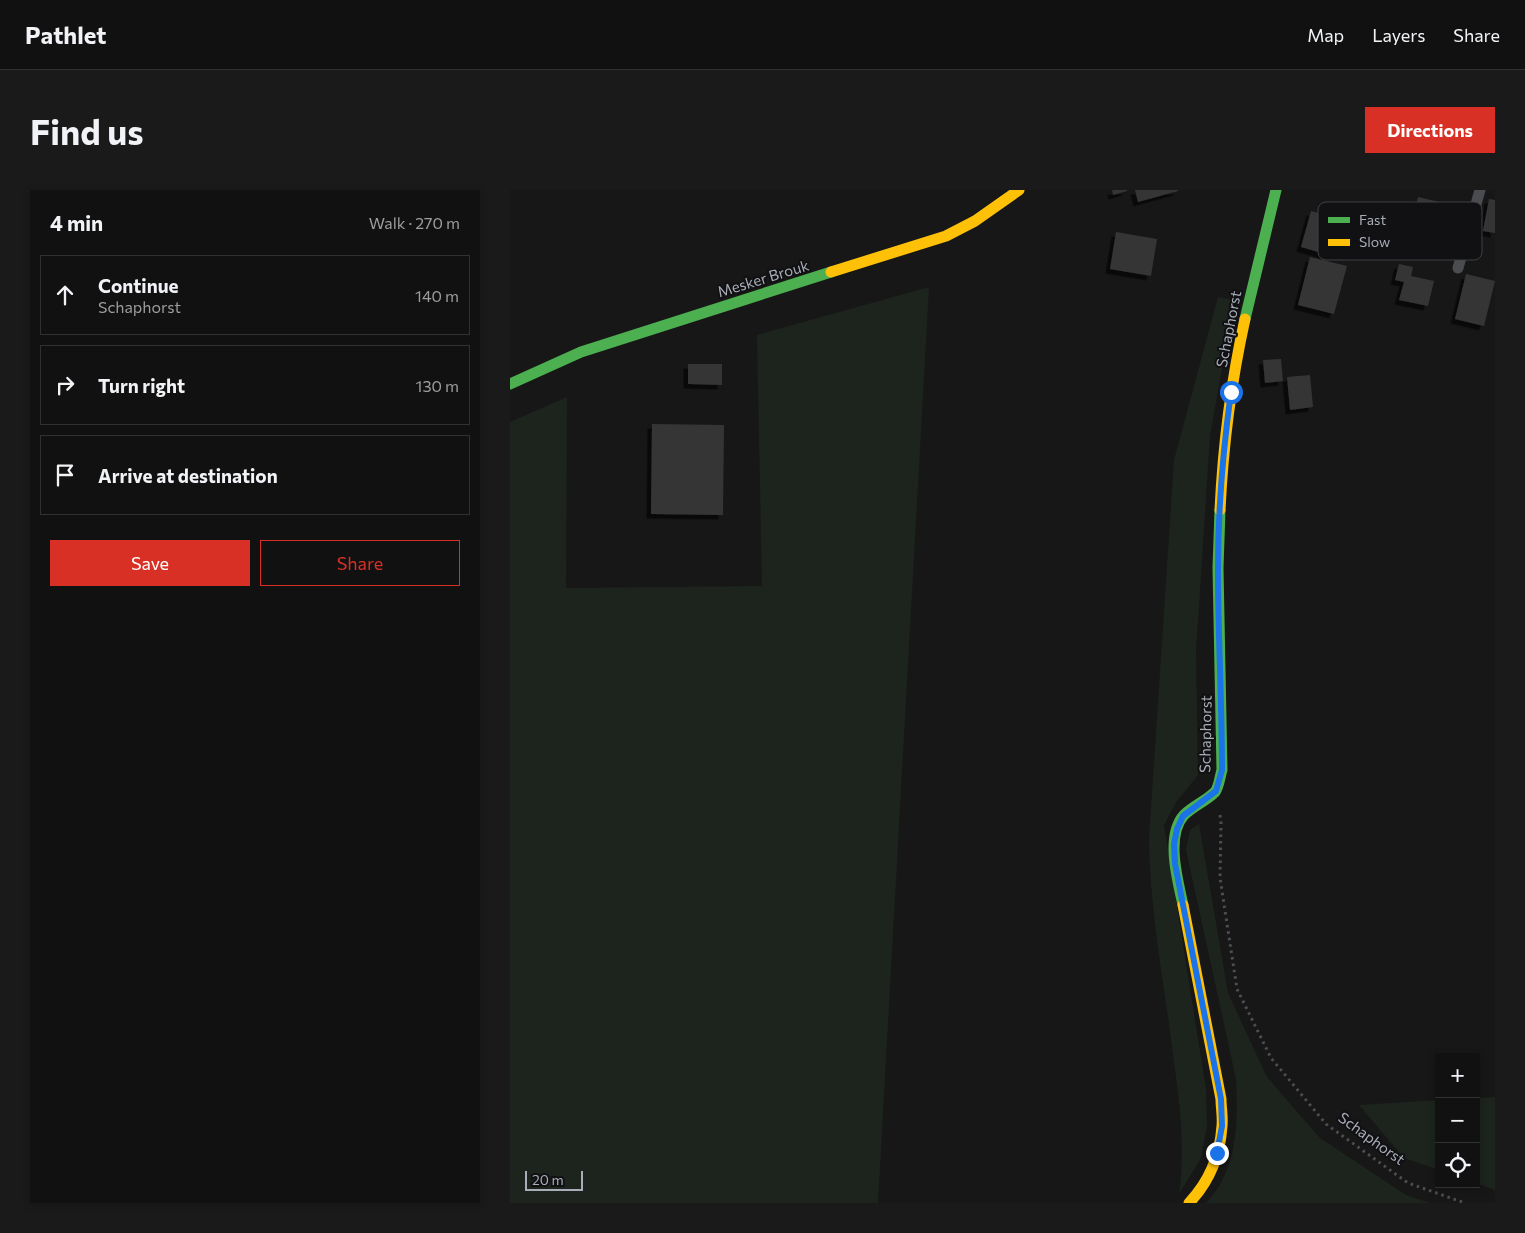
<!DOCTYPE html>
<html lang="en">
<head>
<meta charset="utf-8">
<style>
	:root { --surface:#111; --page:#1a1a1a; --text:#f1f3f6; --muted:#9c9d9f; --line:#303131; --accent:#d93025 }
	body { margin:0; font-family:Commissioner,sans-serif; background:var(--page); color:var(--text) }
	.controls { position:absolute; right:15px; bottom:15px; display:grid; overflow:hidden; border-radius:0px; box-shadow:0 2px 8px #0003 }
	.controls button { width:45px; height:45px; display:grid; place-items:center; padding:0; border:0; border-bottom:1px solid var(--line); background:var(--surface); color:var(--text); font:25px sans-serif }
	.scale { position:absolute; left:15px; bottom:12px; width:58px; box-sizing:border-box; padding-left:5px; border:2px solid #a8adb8; border-top:0; font-size:14px; line-height:18px; white-space:nowrap; color:#a8adb8; -webkit-text-stroke:4px #111113; paint-order:stroke }
	.stop { position:absolute; width:15px; height:15px; margin:-11px; border:4px solid #1a73e8; border-radius:50%; background:#fff }
	.stop.end { background:#1a73e8; border-color:#fff; box-shadow:0 1px 5px #0008 }
	.list { margin:0; padding:0; list-style:none }
	h2 { display:flex; justify-content:space-between; align-items:center; height:65px; margin:0; padding:0 20px; font-size:21px }
	h2 small { font-size:16px; font-weight:400; color:var(--muted) }
	.list li { display:grid; grid-template-columns:32px 1fr auto; gap:15px; align-items:center; box-sizing:border-box; height:80px; margin:0 10px 10px; padding:0 10px; border:1px solid var(--line); border-radius:0px }
	.list b { display:block; font-size:19px; white-space:nowrap }
	.list p { margin:0; font-size:16px; white-space:nowrap; color:var(--muted) }
	.list em { font-size:16px; font-style:normal; color:var(--muted) }
	.actions { display:flex; gap:10px; padding:15px 20px }
	.actions a { flex:1; padding:11px 0; border:1px solid var(--accent); border-radius:0px; text-align:center; font-size:18px; color:var(--accent) }
	.actions .main { background:var(--accent); color:#fff }
	.icon { flex:none; width:28px; height:28px; fill:none; stroke:currentColor; stroke-width:2; stroke-linecap:round; stroke-linejoin:round }
	.map { position:relative; flex:none; width:985px; height:1013px; overflow:hidden; border-radius:0px }
	header { display:flex; align-items:center; gap:30px; box-sizing:border-box; height:70px; padding:0 25px; background:var(--surface); border-bottom:1px solid var(--line) }
	header strong { font-size:24px }
	nav { display:flex; gap:28px; margin-inline-start:auto; font-size:18px }
	.intro { display:flex; align-items:center; justify-content:space-between; box-sizing:border-box; height:120px; padding:0 30px }
	h1 { margin:0; font-size:35px }
	.button { padding:12px 22px; border-radius:0px; background:var(--accent); color:#fff; font-size:18px; font-weight:700 }
	main { display:flex; gap:30px; padding:0 30px }
	aside { flex:1; background:var(--surface); border-radius:0px; box-shadow:0 2px 8px #0003 }
	.map>svg:first-child { display:block }
	.green { fill:#1d241e }
	.building { fill:#353536; filter:url(#shadow) }
	.lines { fill:none; stroke-linecap:round; stroke-linejoin:round }
	.path { stroke:#4d4e52; stroke-width:3; stroke-dasharray:2.5 4; stroke-linecap:butt }
	.lane { stroke:#4b4c50; stroke-width:11 }
	.fast { stroke:#4caf50; stroke-width:11 }
	.slow { stroke:#ffc107; stroke-width:11 }
	.route { stroke:#1a73e8; stroke-width:6 }
	.labels { text-anchor:middle; dominant-baseline:central; stroke-width:4; stroke-linejoin:round; paint-order:stroke }
	.street-label { font-size:15px; fill:#a8adb8; stroke:#111113 }
	.key { fill:#111113; stroke:#3e4045; stroke-width:1 }
	.key-label { font-size:14px; fill:#a8adb8 }
</style>
</head>
<body>
<header>
<strong>Pathlet</strong>
<nav><a>Map</a><a>Layers</a><a>Share</a></nav>
</header>
<div class="intro"><h1>Find us</h1><a class="button">Directions</a></div>
<main>
<aside>
<h2>4 min<small>Walk · 270 m</small></h2>
<ul class="list">
<li><svg class="icon" aria-label="ahead" viewBox="0 0 24 24"><path d="M12 20V5M6 11l6-6 6 6"/></svg><div><b>Continue</b><p>Schaphorst</p></div><em>140 m</em></li>
<li><svg class="icon" aria-label="right" viewBox="0 0 24 24"><path d="M7 20v-9h11M14 6l5 5-5 5"/></svg><div><b>Turn right</b></div><em>130 m</em></li>
<li><svg class="icon" aria-label="arrive" viewBox="0 0 24 24"><path d="M6 21V4h12l-3 4 3 4H6"/></svg><div><b>Arrive at destination</b></div></li>
</ul>
<div class="actions"><a class="main">Save</a><a>Share</a></div>
</aside>
<div class="map">
<svg width="985" height="1013" viewBox="0 0 985 1013">
	<defs>
		<filter id="shadow"><feDropShadow dx="-4.5" dy="4.5" stdDeviation="0" flood-color="#0009"/></filter>
	</defs>
	<rect width="100%" height="100%" fill="#171717"/>
	<!-- green -->
	<path class="green" d="M419 97 368 1013H0V232L57 207 56 398 252 396 247 145Z
		M708 107 724 110 700 246 686 462 688 585 667 611 654 635 696 899 697 936 691 968 669 1004C676 958 669 910 663 864 654 793 640 721 639 649L664 270Z
		M689 634 718 803 757 887 810 948 896 1005 920 1013H696C728 980 728 932 726 889L676 660 680 640Z
		M985 907V1000L966 993V908Z
		M929 910V980L894 968 849 915Z"/>
	<!-- building -->
	<path class="building" d="M602 0H617V1L603 5Z
		M625 0H668V1L628 12Z
		M908 7 946 16 938 51 900 42Z
		M979 9 985 10V43L973 41Z
		M801 21 826 28 815 64 791 57Z
		M606 42 647 49 641 86 600 79Z
		M800 67 837 76 824 124 788 115Z
		M889 74 903 77 901 86 924 91 918 116 889 110 894 92 885 90Z
		M956 84 985 91 974 136 945 129Z
		M771 169 773 191 755 193 753 170Z
		M178 174H212V195L178 194Z
		M800 185 803 217 780 220 777 187Z
		M142 234 214 235 213 325 141 324Z"/>
	<g class="lines">
		<!-- path -->
		<path class="path" d="M710 625 711 633 710 688 727 799 761 868 816 934 898 993 955 1013"/>
		<!-- lane -->
		<path class="lane" d="M948 78 970 0"/>
		<!-- fast -->
		<path class="fast" d="M735 129 766 0
			M0 194 71 162 321 82
			M673 715C668 691 655 646 674 625 683 616 696 611 705 602 709 597 710 586 712 580L708 378 710 320"/>
		<!-- slow -->
		<path class="slow" d="M321 82 436 46 465 31 509 0
			M710 320C713 256 721 192 735 129
			M673 715 711 909C711 918 713 927 712 936 710 965 699 992 679 1013"/>
	</g>
	<g class="lines">
		<!-- route -->
		<path class="route" d="M707 963 712 936 711 909 665 674 664 654 667 639 673 626 706 601 712 580C712 513 708 446 708 379 708 320 713 260 721 202"/>
	</g>
	<g class="labels">
		<!-- street labels -->
		<g class="street-label">
			<text transform="translate(253 88) rotate(-17)">Mesker Brouk</text>
			<text transform="translate(718 139) rotate(-79)">Schaphorst</text>
			<text transform="translate(695 544) rotate(-89)">Schaphorst</text>
			<text transform="translate(862 948) rotate(36)">Schaphorst</text>
		</g>
	</g>
	<!-- legend -->
	<rect x="808" y="12" width="164" height="58" rx="8" class="key"/>
	<rect x="818" y="27" width="22" height="6" fill="#4caf50"/>
	<rect x="818" y="49" width="22" height="7" fill="#ffc107"/>
	<g class="key-label">
		<text x="849" y="35">Fast</text>
		<text x="849" y="57">Slow</text>
	</g>
</svg>
<div class="controls">
<button>+</button>
<button>−</button>
<button><svg class="icon" aria-label="locate" viewBox="0 0 24 24"><circle cx="12" cy="12" r="6"/><path d="M12 2v4M12 18v4M2 12h4M18 12h4"/></svg></button>
</div>
<div class="scale">20 m</div>
<div class="stop" style="left:721px;top:202px"></div>
<div class="stop end" style="left:707px;top:963px"></div>
</div>
</main>
</body>
</html>
